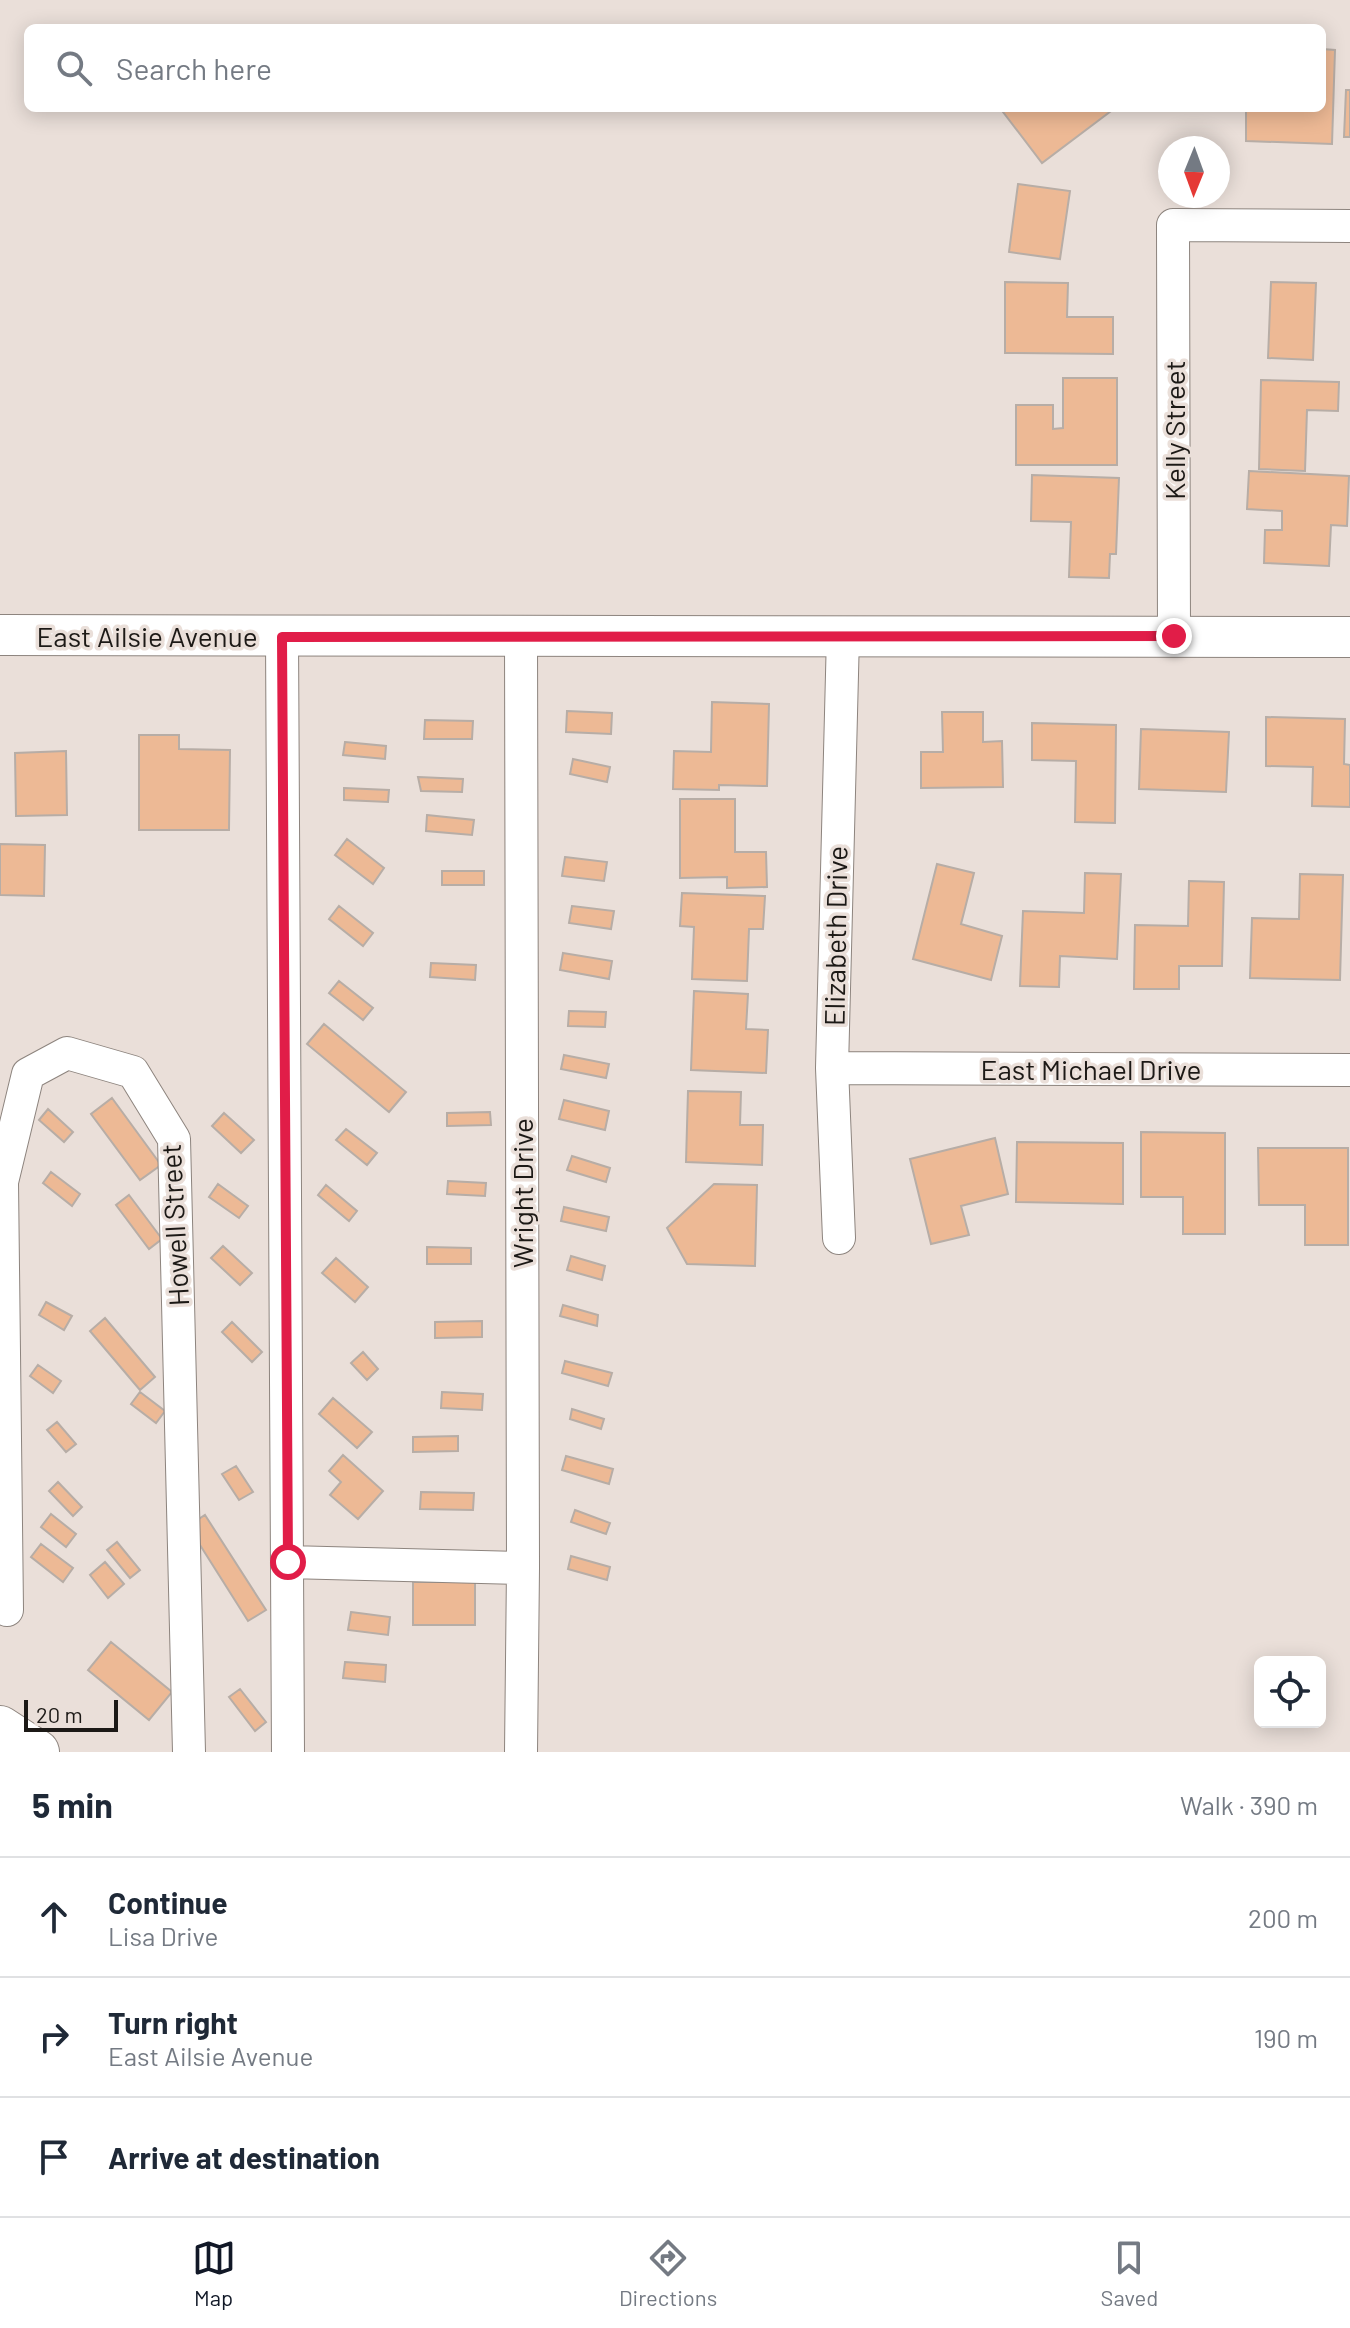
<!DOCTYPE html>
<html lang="en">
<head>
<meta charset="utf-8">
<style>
	:root { --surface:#fff; --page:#f2f2f3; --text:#1f2937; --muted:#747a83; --line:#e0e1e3; --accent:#111827 }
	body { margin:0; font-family:Barlow,sans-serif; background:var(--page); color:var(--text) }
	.controls { position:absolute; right:24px; bottom:24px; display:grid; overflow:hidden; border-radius:12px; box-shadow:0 4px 20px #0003 }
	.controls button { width:72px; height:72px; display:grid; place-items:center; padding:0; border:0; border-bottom:2px solid var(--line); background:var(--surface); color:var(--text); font:40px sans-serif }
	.compass { position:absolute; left:1158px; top:136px; width:72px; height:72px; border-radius:50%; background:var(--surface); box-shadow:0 4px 20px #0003; rotate:181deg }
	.scale { position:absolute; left:24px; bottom:20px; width:94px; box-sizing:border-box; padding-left:8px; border:4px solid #1c1916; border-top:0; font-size:22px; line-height:28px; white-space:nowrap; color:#1c1916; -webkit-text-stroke:6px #eadfd9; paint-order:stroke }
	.stop { position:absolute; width:24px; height:24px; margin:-18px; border:6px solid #e11d48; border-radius:50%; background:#fff }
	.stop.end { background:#e11d48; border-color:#fff; box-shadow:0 2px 8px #0008 }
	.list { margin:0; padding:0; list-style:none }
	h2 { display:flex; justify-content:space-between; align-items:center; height:104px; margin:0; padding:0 32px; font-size:34px }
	h2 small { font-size:26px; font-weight:400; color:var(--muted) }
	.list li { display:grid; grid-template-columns:52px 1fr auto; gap:24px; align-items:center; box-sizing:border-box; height:120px; padding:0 32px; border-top:2px solid var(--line) }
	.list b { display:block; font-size:30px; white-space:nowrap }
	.list p { margin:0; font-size:26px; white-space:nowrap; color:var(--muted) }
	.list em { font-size:26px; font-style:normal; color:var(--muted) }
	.icon { flex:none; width:44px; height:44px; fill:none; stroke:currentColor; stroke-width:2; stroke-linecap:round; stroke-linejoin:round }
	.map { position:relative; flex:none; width:1350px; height:1752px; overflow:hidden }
	.search { position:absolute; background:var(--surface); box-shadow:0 4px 20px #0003; left:24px; right:24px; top:24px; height:88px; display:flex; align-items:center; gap:20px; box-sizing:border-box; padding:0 28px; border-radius:12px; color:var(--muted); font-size:30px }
	.sheet { height:464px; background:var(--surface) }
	nav { display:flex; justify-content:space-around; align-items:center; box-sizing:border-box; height:112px; border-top:2px solid var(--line); background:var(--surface); font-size:22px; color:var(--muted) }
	nav a { display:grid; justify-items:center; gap:4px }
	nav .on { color:var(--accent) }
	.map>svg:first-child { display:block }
	.building { fill:#edb995; stroke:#b7ada6; stroke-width:2 }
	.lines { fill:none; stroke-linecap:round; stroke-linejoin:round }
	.minor-casing { stroke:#8d847e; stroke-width:34 }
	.tertiary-casing { stroke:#8d847e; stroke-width:42 }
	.secondary-casing { stroke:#8d847e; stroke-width:46 }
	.minor { stroke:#fff; stroke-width:32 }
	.tertiary { stroke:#fff; stroke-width:40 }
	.secondary { stroke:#fff; stroke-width:44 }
	.route { stroke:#e11d48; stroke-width:10 }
	.labels { text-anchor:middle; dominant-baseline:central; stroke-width:7; stroke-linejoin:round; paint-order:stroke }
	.street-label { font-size:28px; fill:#1c1916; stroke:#eadfd9 }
</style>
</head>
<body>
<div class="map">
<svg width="1350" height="1752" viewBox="0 0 1350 1752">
	<rect width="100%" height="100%" fill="#eadfd9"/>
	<!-- building -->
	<path class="building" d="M1322 49 1335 50 1332 144 1246 141V108H1322Z
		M1346 90H1350V137H1344Z
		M1000 108 1036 109 1115 108 1042 163Z
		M1018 184 1070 191 1060 259 1009 252Z
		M1005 282 1068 283 1067 317H1113V354L1005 353Z
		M1271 282 1316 283 1313 360 1268 358Z
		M1063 378H1117V465H1016V405H1053V429L1063 428Z
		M1261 380 1339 382 1338 411 1307 410 1305 471 1259 469Z
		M1249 471 1349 476 1347 526 1331 525 1329 566 1264 563 1265 530H1282V511L1247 509Z
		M1032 475 1119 478 1116 554H1110L1109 578 1069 577 1071 522 1031 521Z
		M712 702 769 704 767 786 719 785V790L673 789 674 751 711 752Z
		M567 711 612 713 611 734 566 732Z
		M942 712H983V742L1002 741 1003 787 921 788V752H943Z
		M1266 717 1345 719 1344 764 1350 765V807L1312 806 1313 767 1266 766Z
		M425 720 473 721 472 739H424Z
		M1032 723 1116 725 1115 823 1075 822 1076 761 1032 760Z
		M1141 729 1229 732 1226 792 1139 789Z
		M139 735H179V749L230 750 229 830H139Z
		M345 742 386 746 385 759 343 755Z
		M66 751 67 815 16 816 15 753Z
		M573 759 610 767 607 782 570 774Z
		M418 777 463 779 462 792 421 791Z
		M344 788 389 790 388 802 344 800Z
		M680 799H735V852H766L767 887 727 888V877L680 878Z
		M427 815 474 820 472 835 426 831Z
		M347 839 384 868 373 884 335 855Z
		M0 844 45 845 44 896 0 895Z
		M565 857 607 862 604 881 562 876Z
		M937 864 974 873 961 924 1002 936 991 980 913 959Z
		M442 871H484V885H442Z
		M1085 873 1121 874 1117 959 1060 956 1059 987 1020 986 1023 911 1084 913Z
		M1300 874 1343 875 1340 980 1250 978 1252 918 1299 919Z
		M1189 881 1224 882 1222 966H1179V989H1134L1135 925 1188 926Z
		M682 893 765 896 763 929H749L747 981 692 979 694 927 680 926Z
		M339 906 373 933 363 946 329 919Z
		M572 906 614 911 611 929 569 923Z
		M563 953 612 961 609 979 560 970Z
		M431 963 476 965 475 980 430 977Z
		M339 981 373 1008 363 1020 329 993Z
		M694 991 748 994 746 1029 768 1030 766 1073 691 1070Z
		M569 1011 606 1012 605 1027 568 1026Z
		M324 1024 406 1092 389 1112 307 1044Z
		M564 1055 609 1064 606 1078 561 1069Z
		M688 1091 741 1092 740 1125H763L762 1165 686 1162Z
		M112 1098 161 1165 140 1180 91 1114Z
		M564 1100 609 1111 605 1130 559 1119Z
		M48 1109 73 1132 64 1142 39 1120Z
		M490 1112 491 1125 447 1126V1113Z
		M224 1113 254 1140 241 1153 212 1126Z
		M346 1129 377 1153 367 1165 336 1140Z
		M1141 1132 1225 1133V1234H1183V1197H1141Z
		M995 1138 1008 1194 961 1206 969 1235 931 1244 910 1159Z
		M1017 1142 1123 1143V1204L1016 1202Z
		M1258 1148H1348V1245H1305V1205H1259Z
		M572 1156 610 1168 606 1182 567 1170Z
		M51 1172 80 1194 72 1206 43 1183Z
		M448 1181 486 1183 485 1196 447 1194Z
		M218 1184 248 1206 239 1218 209 1197Z
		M714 1184 757 1185 755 1266 687 1264 667 1228Z
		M326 1185 357 1211 349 1221 318 1195Z
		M129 1195 162 1239 149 1249 116 1205Z
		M564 1207 609 1217 606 1231 561 1221Z
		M223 1246 252 1273 240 1285 211 1258Z
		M427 1247 471 1248V1264H427Z
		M571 1256 605 1266 602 1280 567 1270Z
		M336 1258 368 1287 355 1302 322 1273Z
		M46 1302 72 1316 64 1330 39 1315Z
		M563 1305 598 1315 597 1326 560 1316Z
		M105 1318 155 1377 140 1390 90 1331Z
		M482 1321V1337L435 1338V1322Z
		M232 1322 262 1352 252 1362 222 1332Z
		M363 1352 378 1369 367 1380 351 1363Z
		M565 1361 612 1373 608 1386 562 1373Z
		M38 1365 61 1381 53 1393 30 1376Z
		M140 1392 165 1411 156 1423 131 1404Z
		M442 1392 483 1394 482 1410 441 1408Z
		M333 1398 372 1432 357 1448 319 1414Z
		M572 1409 604 1419 601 1429 570 1419Z
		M57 1422 76 1444 66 1452 47 1430Z
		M458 1436V1451L413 1452V1437Z
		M343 1455 383 1491 358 1519 330 1495 341 1482 329 1471Z
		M566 1456 613 1469 609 1484 562 1470Z
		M236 1466 253 1492 239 1500 222 1474Z
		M58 1482 82 1507 73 1516 49 1491Z
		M421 1492 474 1493 473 1510 420 1509Z
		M575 1510 610 1523 606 1534 571 1522Z
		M51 1514 76 1534 66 1547 41 1527Z
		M205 1515 266 1610 248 1621 188 1526Z
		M117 1542 140 1570 130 1578 107 1550Z
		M41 1544 73 1568 63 1582 31 1557Z
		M571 1556 610 1567 607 1580 568 1569Z
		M105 1562 124 1584 108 1598 90 1575Z
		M413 1582H475V1625H413Z
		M351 1612 390 1617 388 1635 348 1630Z
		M111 1642 172 1692 149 1720 88 1670Z
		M345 1662 386 1665 385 1682 343 1678Z
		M240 1689 266 1722 255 1731 229 1697Z"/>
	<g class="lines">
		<defs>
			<path id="minor" d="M1174 636 1173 225 1350 226
				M282 637 288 1752
				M832 1068 1350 1070
				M839 1238 832 1068 843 635
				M288 1562 523 1568
				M7 1610 2 1182 28 1074 67 1053 133 1072 174 1139 189 1752
				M521 1752 523 1568 521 635"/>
			<path id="tertiary" d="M0 635 1350 637"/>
			<path id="secondary" d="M0 1728 37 1752"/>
		</defs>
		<!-- minor casing -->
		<use href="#minor" class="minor-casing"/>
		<!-- tertiary casing -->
		<use href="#tertiary" class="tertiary-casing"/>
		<!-- secondary casing -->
		<use href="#secondary" class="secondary-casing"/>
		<!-- minor -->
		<use href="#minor" class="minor"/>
		<!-- tertiary -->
		<use href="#tertiary" class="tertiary"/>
		<!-- secondary -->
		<use href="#secondary" class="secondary"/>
	</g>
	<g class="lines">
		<!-- route -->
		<path class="route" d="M288 1562 282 637 1174 636"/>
	</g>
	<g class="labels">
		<!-- street labels -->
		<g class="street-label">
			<text transform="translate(1174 430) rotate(-90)">Kelly Street</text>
			<text x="147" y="636">East Ailsie Avenue</text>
			<text transform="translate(835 936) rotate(-89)">Elizabeth Drive</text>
			<text x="1091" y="1069">East Michael Drive</text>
			<text transform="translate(522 1193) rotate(-90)">Wright Drive</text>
			<text transform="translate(174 1225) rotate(-93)">Howell Street</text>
		</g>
	</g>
</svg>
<div class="controls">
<button><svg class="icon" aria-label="locate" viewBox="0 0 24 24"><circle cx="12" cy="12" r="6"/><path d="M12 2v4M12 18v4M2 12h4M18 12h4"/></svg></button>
</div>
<svg class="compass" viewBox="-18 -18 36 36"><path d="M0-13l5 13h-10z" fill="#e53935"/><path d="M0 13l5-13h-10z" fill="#747a83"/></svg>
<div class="scale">20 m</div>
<div class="stop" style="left:288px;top:1562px"></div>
<div class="stop end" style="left:1174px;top:636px"></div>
<div class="search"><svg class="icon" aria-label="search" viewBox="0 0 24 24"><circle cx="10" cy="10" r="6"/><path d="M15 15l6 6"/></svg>Search here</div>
</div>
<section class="sheet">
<h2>5 min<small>Walk · 390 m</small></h2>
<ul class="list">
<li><svg class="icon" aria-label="ahead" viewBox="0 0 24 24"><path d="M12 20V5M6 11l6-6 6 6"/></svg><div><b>Continue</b><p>Lisa Drive</p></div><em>200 m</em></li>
<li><svg class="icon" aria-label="right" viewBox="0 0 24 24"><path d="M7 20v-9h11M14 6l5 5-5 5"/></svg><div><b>Turn right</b><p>East Ailsie Avenue</p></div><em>190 m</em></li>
<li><svg class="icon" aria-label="arrive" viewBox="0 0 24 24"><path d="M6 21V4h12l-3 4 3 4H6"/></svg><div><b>Arrive at destination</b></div></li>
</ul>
</section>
<nav>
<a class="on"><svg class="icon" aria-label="map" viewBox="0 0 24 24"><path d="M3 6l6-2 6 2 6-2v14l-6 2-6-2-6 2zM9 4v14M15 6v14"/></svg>Map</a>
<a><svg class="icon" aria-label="directions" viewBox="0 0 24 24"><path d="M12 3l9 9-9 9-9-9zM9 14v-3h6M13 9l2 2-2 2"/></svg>Directions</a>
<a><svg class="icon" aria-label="saved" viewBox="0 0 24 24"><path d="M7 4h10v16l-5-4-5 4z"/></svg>Saved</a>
</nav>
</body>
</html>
